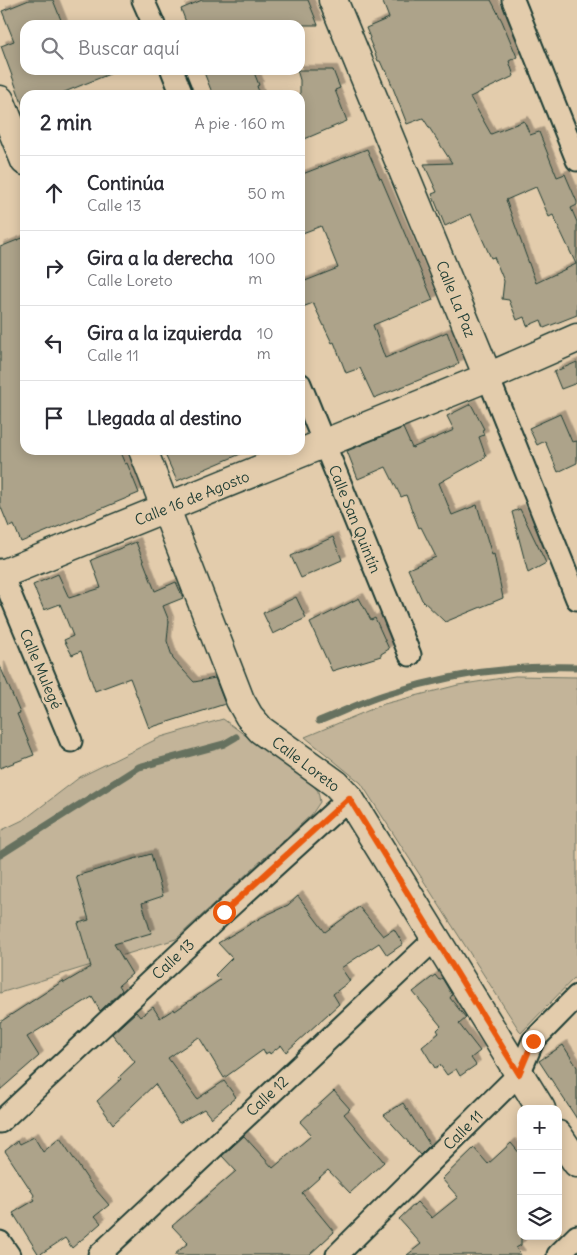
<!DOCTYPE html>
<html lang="es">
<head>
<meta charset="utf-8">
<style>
	:root { --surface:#fff; --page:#f2f2f3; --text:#2b2b33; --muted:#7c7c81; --line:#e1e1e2 }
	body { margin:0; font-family:Delius,sans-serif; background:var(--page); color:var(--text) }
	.controls { position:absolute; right:15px; bottom:15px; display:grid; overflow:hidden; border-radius:10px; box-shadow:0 2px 12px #0003 }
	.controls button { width:45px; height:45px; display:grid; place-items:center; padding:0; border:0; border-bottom:1px solid var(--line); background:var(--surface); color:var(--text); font:25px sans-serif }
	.stop { position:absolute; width:15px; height:15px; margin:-11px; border:4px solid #ea580c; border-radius:50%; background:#fff }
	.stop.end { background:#ea580c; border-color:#fff; box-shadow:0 1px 5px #0008 }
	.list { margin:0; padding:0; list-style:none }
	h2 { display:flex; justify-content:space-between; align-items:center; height:65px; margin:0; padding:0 20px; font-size:21px }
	h2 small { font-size:16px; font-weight:400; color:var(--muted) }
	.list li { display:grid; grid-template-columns:32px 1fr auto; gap:15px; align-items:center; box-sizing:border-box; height:75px; padding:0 20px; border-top:1px solid var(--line) }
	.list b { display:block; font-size:19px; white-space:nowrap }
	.list p { margin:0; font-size:16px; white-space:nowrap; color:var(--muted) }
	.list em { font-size:16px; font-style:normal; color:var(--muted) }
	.icon { flex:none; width:28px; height:28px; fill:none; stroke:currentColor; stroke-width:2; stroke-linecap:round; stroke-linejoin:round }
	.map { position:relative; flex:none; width:577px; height:1255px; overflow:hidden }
	.search { position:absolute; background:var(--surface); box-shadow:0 2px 12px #0003; left:20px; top:20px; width:285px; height:55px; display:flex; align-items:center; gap:12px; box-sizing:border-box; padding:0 18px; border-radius:15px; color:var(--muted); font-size:19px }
	.panel { position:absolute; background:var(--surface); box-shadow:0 2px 12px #0003; left:20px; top:90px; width:285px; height:365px; border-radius:15px }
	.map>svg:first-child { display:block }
	.green { fill:#c3b499; stroke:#717866 }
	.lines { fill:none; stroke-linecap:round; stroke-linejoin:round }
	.stream { stroke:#66715f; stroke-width:7 }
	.building { fill:#ada38a; stroke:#1f3d34; fill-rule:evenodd; filter:url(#shadow) }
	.street-casing { stroke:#1f3d34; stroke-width:25 }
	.secondary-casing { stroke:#1f3d34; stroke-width:31 }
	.street { stroke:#e3ccac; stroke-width:21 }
	.secondary { stroke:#e3ccac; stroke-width:28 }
	.route { stroke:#ea580c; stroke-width:6 }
	.labels { text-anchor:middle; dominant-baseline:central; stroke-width:5; stroke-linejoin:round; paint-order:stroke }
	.street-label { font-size:15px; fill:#1f3d34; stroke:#e3ccac }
</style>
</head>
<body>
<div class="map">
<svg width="577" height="1255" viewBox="0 0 577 1255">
	<defs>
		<filter id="shadow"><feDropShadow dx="4.5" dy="-4.5" stdDeviation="0" flood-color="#0004"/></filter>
	</defs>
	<rect width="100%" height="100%" fill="#e3ccac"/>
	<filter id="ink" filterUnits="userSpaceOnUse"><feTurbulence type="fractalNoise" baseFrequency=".02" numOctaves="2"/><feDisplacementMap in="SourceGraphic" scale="10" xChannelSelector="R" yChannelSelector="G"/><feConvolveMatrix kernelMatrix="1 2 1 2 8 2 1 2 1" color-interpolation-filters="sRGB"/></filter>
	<g filter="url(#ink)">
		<!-- green -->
		<path class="green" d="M515 676 577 677V975L521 1033 361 783 305 737 384 704 458 685Z
			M223 719 312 784 318 791 320 802 312 814 176 939 0 993V831L25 819 80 777 161 737Z"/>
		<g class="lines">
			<!-- stream -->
			<path class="stream" d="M319 721C342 712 364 701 387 694 450 674 512 665 577 667
				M0 855 139 767 224 744 236 737"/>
		</g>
		<!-- building -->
		<path class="building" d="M29 0H53L63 25H25V70L117 71 57 95H25V106H23L1 46 14 41 2 11Z
			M202 0H308L318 25H187L181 9Z
			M382 0H491L502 21 517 57 509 61 514 76 470 97 491 134 524 121 530 135 539 132 557 177 565 174 577 202V205L571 208 577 222V315L544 328 541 320 527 326 524 317 517 320 509 300 502 299 504 281 494 257 491 258 471 214 445 226 432 194 437 192 424 164 452 163 423 118 407 124 386 70H384L380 61H378L369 39 370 38 366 28 389 18ZM536 187 549 217 553 215 576 264 536 283 506 200Z
			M203 70H253L259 85 257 86 260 95H213Z
			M297 70H333L340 88 335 90 347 121 300 141V80Z
			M367 149 380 179 381 178 433 300 373 325 385 358 447 332 459 364 374 398 360 368 346 373 334 342 332 343 313 303 300 308V283L338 268 321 226 300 234V175Z
			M25 237V450H119L125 464 127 463 139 493 21 542 14 525 9 527 0 505V247Z
			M577 362V383L561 389 554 372Z
			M471 404 484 429 482 430 484 435 479 437 486 457 439 483 452 515 477 505 492 555 494 554 503 598 445 622 422 600 408 569 436 557 421 527 419 528 406 495 401 497 386 467 358 479 347 451 403 428 412 448 454 430 447 416Z
			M560 414 572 442 577 441V463L558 472 545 441 537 445 529 428Z
			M163 450H250L177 481Z
			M520 509 546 563 528 573 512 512Z
			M333 537 342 560 301 578 291 556Z
			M136 542 155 591 176 582 183 598 163 606 169 621 167 641 173 659 194 682 215 678 225 704 149 728 130 678 95 691 81 651 72 655 64 640 73 636 60 604 44 610 33 585 58 574 69 598 101 588 91 560Z
			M296 597 306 618 273 634 263 613Z
			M359 598 371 620 375 618 389 649 381 654V656L332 671 310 623Z
			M0 666 20 713 17 714 34 755 0 768Z
			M151 854 163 896 142 903 151 933 114 944 132 974 119 985 122 990 100 1011 92 997 27 1037 39 1056 0 1090V1022L63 981 64 983 91 967 78 923 89 920 76 876Z
			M298 896 325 932 359 907 383 936 394 929 403 944 387 955 379 943 341 968 350 981 333 994 339 1004 286 1052 281 1045 270 1054 269 1052 265 1054 263 1050 224 1078 199 1037 168 1058 197 1099 224 1081 236 1097 211 1118 204 1109 179 1123 155 1084 113 1124 97 1101 121 1079 119 1077 135 1062 112 1034 136 1012 140 1017 153 1007 160 1018 174 1009 175 1011 220 980 215 975 232 958 218 943 262 917 288 905Z
			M435 975 439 980 442 978 452 995 450 998 466 1018 459 1024 480 1051 471 1058 476 1065 460 1076 456 1069 447 1075 440 1065 435 1068 422 1047 439 1033 437 1030 441 1026 413 992Z
			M563 1045 577 1067V1119L539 1061Z
			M334 1091 350 1109 344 1114 384 1162 350 1193 328 1170 302 1193 334 1232 309 1255H174L188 1243 172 1226 236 1171 222 1156 244 1136 273 1168 312 1135 300 1122Z
			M403 1103 430 1145 420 1155 384 1115Z
			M34 1137 43 1152 60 1138 90 1183 109 1205 95 1216 101 1223 72 1248 65 1238 39 1255 13 1213 35 1200 33 1197 34 1195 5 1151 18 1141 20 1144Z
			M511 1143 521 1155V1245L516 1248 521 1255H407L421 1244 399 1219 417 1202 432 1218 458 1197 442 1179 474 1148 488 1164Z"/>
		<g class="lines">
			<defs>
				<path id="street" d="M143 0 154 25
					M513 0 577 160
					M172 70 182 95
					M488 377 577 599
					M300 384 410 655
					M0 570 71 741
					M0 1122 224 912 349 798
					M0 1242 9 1255
					M99 1255 436 938
					M337 1255 519 1074 533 1041 577 996
					M558 1255 577 1236"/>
				<path id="secondary" d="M333 0 488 377
					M0 100 25 161
					M143 450 240 700 249 716 261 730 336 784 349 798 541 1109
					M0 575 488 377 577 338
					M558 1135 577 1163"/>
			</defs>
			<!-- street casing -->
			<use href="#street" class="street-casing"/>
			<!-- secondary casing -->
			<use href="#secondary" class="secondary-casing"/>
			<!-- street -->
			<use href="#street" class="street"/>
			<!-- secondary -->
			<use href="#secondary" class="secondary"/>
		</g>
	</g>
	<g class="lines" filter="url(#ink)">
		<!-- route -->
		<path class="route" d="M224 912 349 798 519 1074 533 1041"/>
	</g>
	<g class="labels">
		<!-- street labels -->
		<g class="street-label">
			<text transform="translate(456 299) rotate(68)">Calle La Paz</text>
			<text transform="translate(192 498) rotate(-22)">Calle 16 de Agosto</text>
			<text transform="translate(355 519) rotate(68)">Calle San Quintín</text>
			<text transform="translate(41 669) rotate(67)">Calle Mulegé</text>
			<text transform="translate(306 764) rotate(37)">Calle Loreto</text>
			<text transform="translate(173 959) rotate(-43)">Calle 13</text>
			<text transform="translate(267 1096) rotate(-43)">Calle 12</text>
			<text transform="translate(463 1130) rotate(-45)">Calle 11</text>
		</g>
	</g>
</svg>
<div class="controls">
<button>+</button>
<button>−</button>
<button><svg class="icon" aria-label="layers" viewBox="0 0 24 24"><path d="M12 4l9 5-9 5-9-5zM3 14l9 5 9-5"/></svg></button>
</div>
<div class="stop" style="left:224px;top:912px"></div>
<div class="stop end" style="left:533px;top:1041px"></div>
<div class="search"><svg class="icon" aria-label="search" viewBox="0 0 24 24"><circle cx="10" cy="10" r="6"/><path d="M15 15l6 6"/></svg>Buscar aquí</div>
<section class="panel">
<h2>2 min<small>A pie · 160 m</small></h2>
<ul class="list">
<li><svg class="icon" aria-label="ahead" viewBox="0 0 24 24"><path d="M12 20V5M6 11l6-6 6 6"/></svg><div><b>Continúa</b><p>Calle 13</p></div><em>50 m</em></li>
<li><svg class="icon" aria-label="right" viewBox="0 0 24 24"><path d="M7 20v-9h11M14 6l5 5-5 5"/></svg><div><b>Gira a la derecha</b><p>Calle Loreto</p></div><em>100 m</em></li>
<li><svg class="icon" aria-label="left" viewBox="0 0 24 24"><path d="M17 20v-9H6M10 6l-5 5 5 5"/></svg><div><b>Gira a la izquierda</b><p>Calle 11</p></div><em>10 m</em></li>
<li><svg class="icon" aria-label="arrive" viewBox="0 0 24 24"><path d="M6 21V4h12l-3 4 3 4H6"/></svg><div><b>Llegada al destino</b></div></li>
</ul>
</section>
</div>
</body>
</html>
